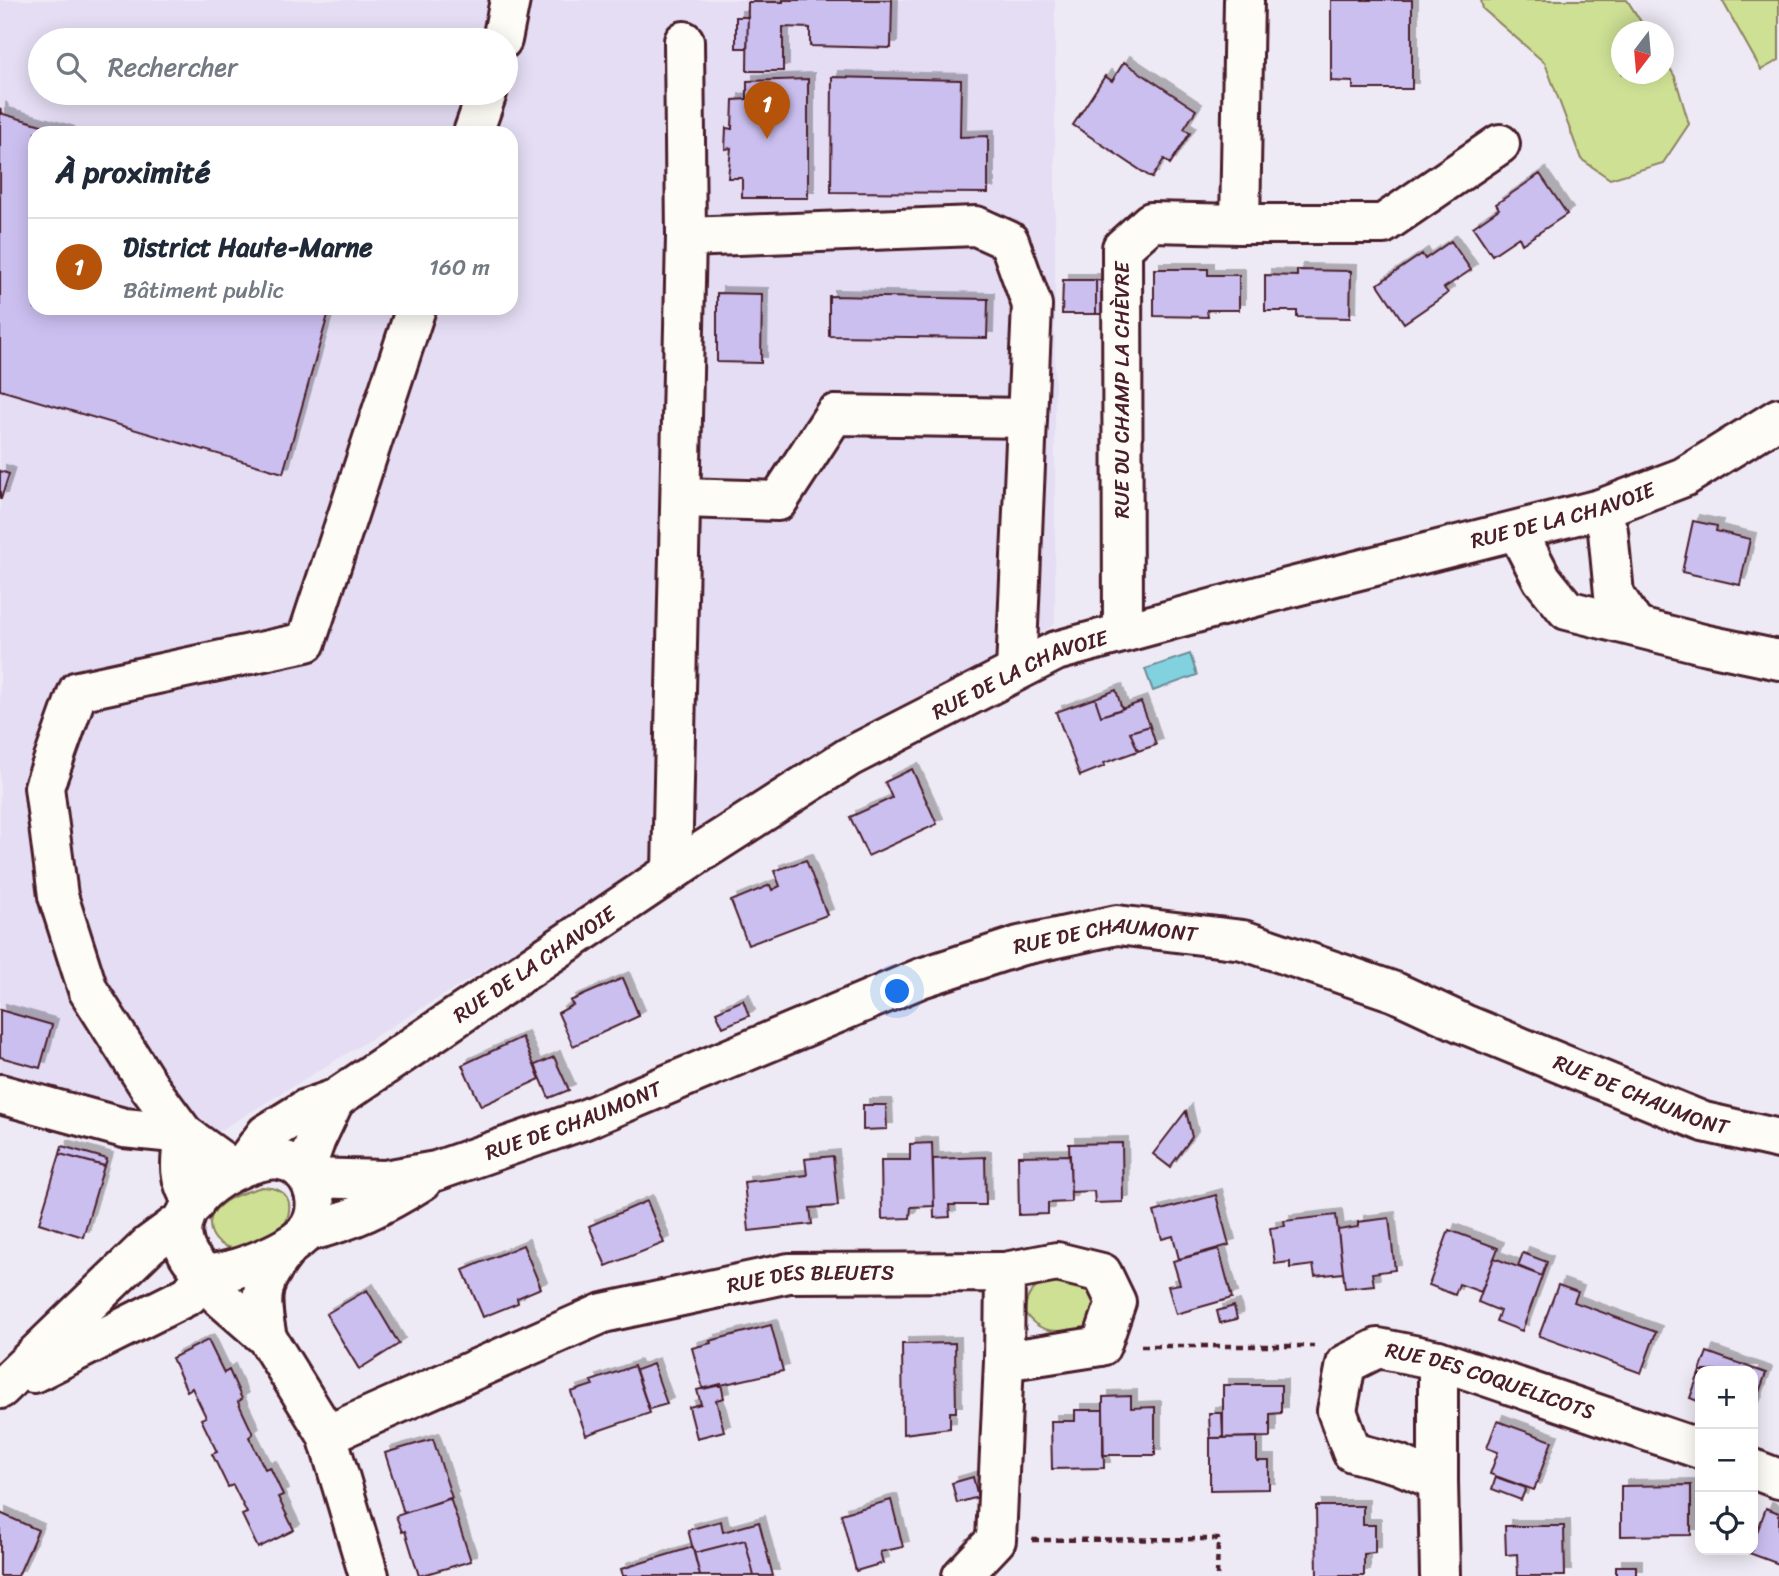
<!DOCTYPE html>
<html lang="fr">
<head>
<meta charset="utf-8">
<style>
	:root { --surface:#fff; --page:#f2f2f3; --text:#1f2937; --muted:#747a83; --line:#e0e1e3; --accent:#b45309 }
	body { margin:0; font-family:Sriracha,sans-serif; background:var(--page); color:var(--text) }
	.controls { position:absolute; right:21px; bottom:21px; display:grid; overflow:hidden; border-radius:14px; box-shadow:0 4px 18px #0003 }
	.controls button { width:63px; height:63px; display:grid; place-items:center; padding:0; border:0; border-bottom:2px solid var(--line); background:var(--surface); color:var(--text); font:35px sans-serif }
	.compass { position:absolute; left:1611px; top:21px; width:63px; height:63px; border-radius:50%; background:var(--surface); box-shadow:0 4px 18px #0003; rotate:196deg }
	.you { position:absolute; left:898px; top:992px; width:24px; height:24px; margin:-18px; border:5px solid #fff; border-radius:50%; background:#1a73e8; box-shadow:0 0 0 10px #1a73e833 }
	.badge { display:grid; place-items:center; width:46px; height:46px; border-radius:50%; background:var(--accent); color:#fff; font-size:23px; font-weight:700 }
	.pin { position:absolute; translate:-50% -58px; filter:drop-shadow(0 2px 4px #0008) }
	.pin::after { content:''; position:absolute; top:37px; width:24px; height:21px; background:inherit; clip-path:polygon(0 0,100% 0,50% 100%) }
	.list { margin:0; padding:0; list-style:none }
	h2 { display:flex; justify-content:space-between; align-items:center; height:91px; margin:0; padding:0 28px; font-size:30px }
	h2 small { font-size:23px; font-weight:400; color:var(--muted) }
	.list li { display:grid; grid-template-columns:46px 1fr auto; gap:21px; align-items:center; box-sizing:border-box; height:98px; padding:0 28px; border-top:2px solid var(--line) }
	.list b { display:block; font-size:26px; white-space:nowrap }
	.list p { margin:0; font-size:23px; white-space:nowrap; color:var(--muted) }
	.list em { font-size:23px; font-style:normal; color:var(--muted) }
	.icon { flex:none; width:38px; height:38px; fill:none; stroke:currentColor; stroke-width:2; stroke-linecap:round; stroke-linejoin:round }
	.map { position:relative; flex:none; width:1779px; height:1576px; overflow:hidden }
	.search { position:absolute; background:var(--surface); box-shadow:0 4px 18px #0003; left:28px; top:28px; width:490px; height:77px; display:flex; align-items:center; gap:18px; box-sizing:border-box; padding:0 24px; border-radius:38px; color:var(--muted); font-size:26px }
	.panel { position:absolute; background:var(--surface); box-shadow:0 4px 18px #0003; left:28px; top:126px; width:490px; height:189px; border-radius:21px }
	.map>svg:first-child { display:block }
	.built { fill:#e4ddf4; fill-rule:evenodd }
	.green { fill:#cde094; stroke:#8c8060; stroke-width:2 }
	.water { fill:#82d1df; stroke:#6c8a97; stroke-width:2 }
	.building { fill:#cbbff0; stroke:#4a1f2b; stroke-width:2; filter:url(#shadow) }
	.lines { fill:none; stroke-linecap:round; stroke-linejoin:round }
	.minor-casing { stroke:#4a1f2b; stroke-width:44 }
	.path { stroke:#4a1f2b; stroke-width:4.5; stroke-dasharray:7 5; stroke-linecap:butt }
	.minor { stroke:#fdfcf7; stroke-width:38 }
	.labels { text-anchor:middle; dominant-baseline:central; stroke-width:7; stroke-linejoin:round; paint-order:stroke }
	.street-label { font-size:21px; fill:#4a1f2b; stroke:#fdfcf7 }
</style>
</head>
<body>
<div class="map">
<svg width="1779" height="1576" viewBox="0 0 1779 1576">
	<defs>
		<filter id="shadow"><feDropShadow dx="6" dy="-6" stdDeviation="0" flood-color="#0004"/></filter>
	</defs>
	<rect width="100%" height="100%" fill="#eeeaf5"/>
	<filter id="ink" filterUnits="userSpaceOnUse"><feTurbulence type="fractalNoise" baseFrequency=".0143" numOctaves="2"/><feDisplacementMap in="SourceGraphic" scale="14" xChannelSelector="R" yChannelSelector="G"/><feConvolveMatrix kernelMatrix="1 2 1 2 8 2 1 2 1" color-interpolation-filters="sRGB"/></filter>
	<g filter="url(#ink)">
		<!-- built -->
		<path class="built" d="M0 0H1055V624L211 1136 0 1077ZM40 40H506V93H40ZM35 133H511V308H35Z"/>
		<!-- green -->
		<path class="green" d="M1481 0H1627L1647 31 1622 32V74H1664V58L1675 77 1689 124 1663 163 1610 179 1581 159 1545 63 1483 9Z
			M1722 0H1779V60L1761 70Z
			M262 1187C297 1188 294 1214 277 1236 264 1240 247 1249 234 1248 213 1247 202 1224 217 1208 229 1196 246 1192 262 1187Z
			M1042 1284C1055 1284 1092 1280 1097 1296 1098 1302 1096 1313 1095 1320L1084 1330C1059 1331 1041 1336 1025 1313 1025 1300 1029 1290 1042 1284Z"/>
		<!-- water -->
		<path class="water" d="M1190 654 1197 675 1153 691 1145 669Z"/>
		<!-- building -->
		<path class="building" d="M783 0H892L891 48 810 46V28L783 27V71H747L748 2H783Z
			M1331 0H1412V89H1353V82L1331 81Z
			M736 17H748L747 48H736Z
			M1124 62 1196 110 1184 129 1190 133 1170 164 1164 159 1152 178 1073 125 1105 76 1112 81Z
			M832 77 961 80 960 137 988 136V193L831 192Z
			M808 79V198H742V178H728L731 148 725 149 726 128 732 129 733 100 747 99V81Z
			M0 108 3 114 69 133H35V308H330L283 473 0 390Z
			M1540 174 1567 214 1522 244 1519 237 1492 255 1473 227 1499 209 1496 204Z
			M1451 241 1471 270 1444 288 1448 293 1404 323 1378 284 1422 254 1425 259Z
			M1154 269H1208V275H1239V310H1207L1208 317 1154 316Z
			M1297 270 1351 271 1350 318 1297 317V311H1265V275L1297 276Z
			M1063 280H1096V314H1062Z
			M1096 280 1104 281V314H1096Z
			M717 293 762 294 761 363 717 362Z
			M829 296 988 299 987 338 829 336Z
			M0 471 9 474 1 499H0Z
			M1693 521 1717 526 1716 531 1750 539 1740 585 1682 572Z
			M1116 690 1122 709 1101 716 1095 698Z
			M1095 698 1101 716 1141 702 1150 726 1130 732 1138 751 1104 763 1105 766 1080 776 1056 712Z
			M1150 726 1156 745 1138 751 1130 732Z
			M912 769 937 824 868 856 850 817 892 798 885 782Z
			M806 860 827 915 748 945 731 901 770 885 772 890 780 886 774 871Z
			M623 978 639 1016 573 1046 558 1013 573 1005 570 1001Z
			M743 1000 749 1016 723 1027 716 1012Z
			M0 1010 52 1025 40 1068 0 1057Z
			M522 1037 540 1079 481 1106 462 1065Z
			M554 1057 569 1090 549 1098 535 1065Z
			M863 1105H886L887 1129 863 1130Z
			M1186 1111 1192 1137 1170 1167 1153 1154Z
			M932 1143 934 1206 911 1207 910 1218 882 1219 881 1160H910V1144Z
			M1122 1143 1123 1202 1095 1203 1094 1191 1071 1192 1069 1144Z
			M62 1146 107 1159 105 1166 60 1154Z
			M60 1154 104 1166 83 1237 39 1223Z
			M1070 1155 1071 1202 1048 1203V1214L1019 1215 1018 1156Z
			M833 1156 838 1206 810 1208 812 1224 749 1231 744 1182 807 1175 805 1159Z
			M985 1157 986 1205H949L950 1217 934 1218 933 1159Z
			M1216 1195 1229 1245 1179 1259 1173 1236 1162 1239 1154 1212Z
			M647 1201 664 1243 606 1266 589 1226Z
			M1336 1215 1343 1273 1315 1276 1313 1265 1290 1268V1262L1275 1264 1270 1228 1285 1226 1284 1221Z
			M1389 1218 1395 1270 1372 1273 1374 1285 1345 1288 1338 1230 1358 1227V1222Z
			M1449 1230 1498 1248 1481 1292 1459 1284 1455 1295 1429 1285Z
			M523 1245 541 1288 517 1298 518 1303 483 1317 463 1270Z
			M1219 1249 1232 1298 1176 1314 1168 1286 1180 1284 1173 1261Z
			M1523 1253 1547 1262 1542 1276 1518 1266Z
			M1494 1258 1542 1276 1522 1331 1496 1321 1500 1311 1478 1302Z
			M1558 1285 1578 1292 1574 1302 1656 1332 1641 1373 1539 1336Z
			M367 1290 399 1344 359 1369 326 1314Z
			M1234 1306 1237 1319 1220 1323 1217 1311Z
			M771 1325 783 1371 703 1389 692 1348 711 1343 710 1341Z
			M208 1340 224 1373 229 1370 242 1399 238 1402 253 1434 249 1437 265 1469 270 1467 283 1495 278 1497 294 1530 258 1548 242 1515 247 1513 233 1485 228 1487 212 1454 217 1452 201 1419 206 1417 192 1388 187 1391 172 1358Z
			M955 1343 956 1412H950V1428L903 1434 902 1344Z
			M1707 1352 1766 1373 1753 1409V1371H1700V1402L1690 1398Z
			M653 1364 667 1404 649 1409 636 1370Z
			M634 1366 650 1413 586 1435 571 1392 593 1385 591 1381Z
			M721 1384 724 1398 716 1400 724 1431 697 1438 689 1407 701 1404 697 1390Z
			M1223 1385H1281V1413L1270 1414V1437L1223 1438Z
			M1131 1396V1408L1155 1407V1455H1103V1397Z
			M1075 1410H1103L1104 1468 1052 1469 1051 1421H1075Z
			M1209 1413H1222L1223 1438H1210Z
			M1497 1421 1552 1441 1534 1490 1490 1474 1498 1452 1487 1448Z
			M1257 1437V1461H1269V1489L1210 1490V1438Z
			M433 1439 452 1498 404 1513 385 1453Z
			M973 1477 978 1497 957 1503 952 1483Z
			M1496 1477 1526 1488 1521 1500 1492 1489Z
			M1691 1485V1535L1621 1536V1486Z
			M450 1498 471 1561 419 1576 405 1531 402 1532 396 1516Z
			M891 1500 903 1547 880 1552 883 1563 856 1571 841 1514Z
			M1316 1506H1363V1525H1375V1553L1364 1554V1576H1317Z
			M1766 1508 1779 1513V1564L1749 1553 1753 1550V1543Z
			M0 1513 38 1530 18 1576H0Z
			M721 1521 723 1532 759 1522 773 1576H754L745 1540 694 1553 688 1530Z
			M1505 1526H1564L1565 1576H1518L1517 1554 1506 1555Z
			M745 1540 754 1576H700L694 1553Z
			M693 1547 700 1576H623L621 1569Z
			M1616 1566H1636V1576H1616Z"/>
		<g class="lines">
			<defs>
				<g id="minor">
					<path d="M502 40 510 0"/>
					<path d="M684 41 686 237"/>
					<path d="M473 133 487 93"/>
					<path d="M1240 224H1383L1500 144"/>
					<path d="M681 498 778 501 834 415 1027 418"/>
					<path d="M1600 509 1608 531 1614 594 1635 626"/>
					<path d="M1517 531 1542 579 1567 610 1703 644 1779 660"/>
					<path d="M1123 632 1122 248 1151 222 1240 224 1244 0"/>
					<path d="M672 871 686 237 976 226 1009 241 1032 305 1016 671"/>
					<path d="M0 1094 124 1128 184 1134"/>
					<path d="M184 1134C180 1163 177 1178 194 1204"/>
					<path d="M275 1159C280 1160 286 1161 291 1163 316 1175 324 1212 305 1233 288 1252 231 1274 206 1274 143 1223 219 1164 275 1159Z"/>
					<path id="s1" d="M243 1165 266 1134 306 1109 335 1099 704 850 849 757 1056 651 1288 588 1600 509 1684 477 1779 418"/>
					<path d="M234 1170 184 1134 150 1088 88 990 58 896 44 787 78 691 306 642 416 308"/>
					<path d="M304 1173 316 1139 335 1099"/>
					<path id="s2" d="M308 1178 385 1180 436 1171 583 1120 921 978 1019 946 1117 925 1243 940 1395 992 1464 1024 1704 1122 1779 1139"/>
					<path d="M306 1232C350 1222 384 1205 422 1181"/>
					<path d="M211 1274 220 1297 267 1338 327 1435 369 1576"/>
					<path d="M267 1338C258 1291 260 1282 290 1245"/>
					<path d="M1004 1361 1101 1346 1116 1302 1102 1273 1057 1262 1005 1272"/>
					<path d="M33 1373 189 1295 206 1274"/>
					<path d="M0 1389 149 1245 183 1220"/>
					<path id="s3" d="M327 1435 603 1313 789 1273 1005 1272 1004 1361 996 1540 962 1576"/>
					<path d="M1753 1469 1779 1479"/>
					<path d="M1438 1481V1360"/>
					<path id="s4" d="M1440 1576 1438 1481 1398 1464 1352 1452 1337 1411 1346 1364 1378 1348 1438 1360 1700 1449"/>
				</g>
			</defs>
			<!-- minor casing -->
			<use href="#minor" class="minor-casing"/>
			<!-- path -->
			<path class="path" d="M1141 1346H1314
				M1032 1540 1218 1539 1217 1576"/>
			<!-- minor -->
			<use href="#minor" class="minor"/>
		</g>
	</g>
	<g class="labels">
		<!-- street labels -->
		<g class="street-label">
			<text transform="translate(1122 390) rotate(-90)">RUE DU CHAMP LA CHÈVRE</text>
			<text stroke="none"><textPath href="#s1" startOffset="1491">RUE DE LA CHAVOIE</textPath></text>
			<text stroke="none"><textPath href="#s1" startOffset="924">RUE DE LA CHAVOIE</textPath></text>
			<text stroke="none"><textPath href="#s2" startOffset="842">RUE DE CHAUMONT</textPath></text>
			<text stroke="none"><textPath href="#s1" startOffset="357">RUE DE LA CHAVOIE</textPath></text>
			<text stroke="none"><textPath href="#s2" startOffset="1409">RUE DE CHAUMONT</textPath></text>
			<text stroke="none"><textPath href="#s2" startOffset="275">RUE DE CHAUMONT</textPath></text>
			<text stroke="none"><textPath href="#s3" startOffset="513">RUE DES BLEUETS</textPath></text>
			<text stroke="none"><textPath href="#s4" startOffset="430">RUE DES COQUELICOTS</textPath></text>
		</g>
	</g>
</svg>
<div class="controls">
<button>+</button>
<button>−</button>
<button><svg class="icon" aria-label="locate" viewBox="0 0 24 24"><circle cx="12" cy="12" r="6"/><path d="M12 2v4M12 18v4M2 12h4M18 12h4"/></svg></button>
</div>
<svg class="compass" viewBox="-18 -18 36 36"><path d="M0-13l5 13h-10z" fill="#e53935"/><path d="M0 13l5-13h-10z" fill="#747a83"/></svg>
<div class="you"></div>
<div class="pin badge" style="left:767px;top:139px">1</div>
<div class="search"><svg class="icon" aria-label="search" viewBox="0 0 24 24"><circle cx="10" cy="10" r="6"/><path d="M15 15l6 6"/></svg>Rechercher</div>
<section class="panel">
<h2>À proximité<small></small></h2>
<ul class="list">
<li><span class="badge">1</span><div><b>District Haute-Marne</b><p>Bâtiment public</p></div><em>160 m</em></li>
</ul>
</section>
</div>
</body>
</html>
